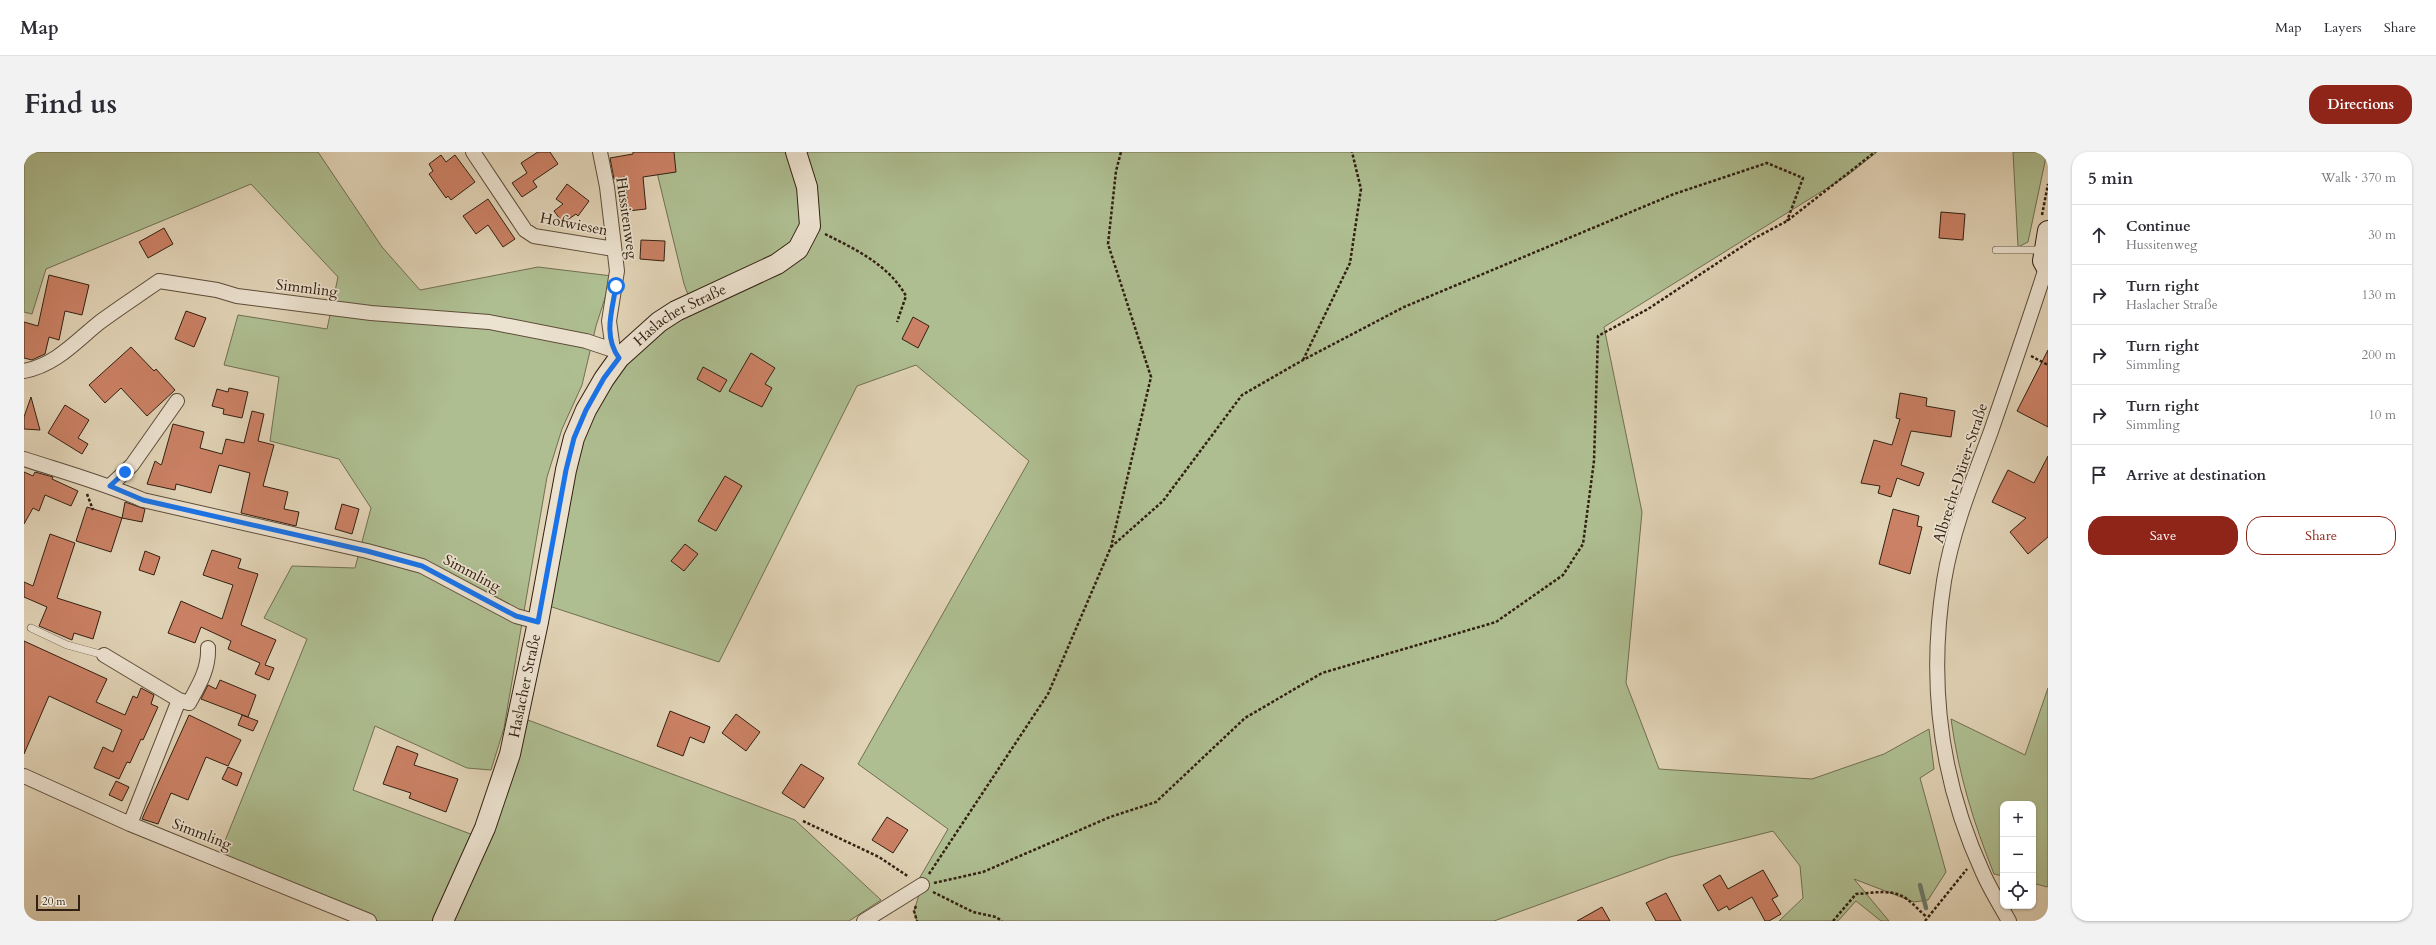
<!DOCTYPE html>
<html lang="en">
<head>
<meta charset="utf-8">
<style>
	:root { --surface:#fff; --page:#f2f2f3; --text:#2b2b33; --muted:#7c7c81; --line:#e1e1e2; --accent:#8f2418 }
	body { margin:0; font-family:Cardo,serif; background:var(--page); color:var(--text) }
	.controls { position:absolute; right:12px; bottom:12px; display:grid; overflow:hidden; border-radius:8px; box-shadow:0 1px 3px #0004 }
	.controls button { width:36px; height:36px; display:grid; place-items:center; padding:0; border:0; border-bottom:1px solid var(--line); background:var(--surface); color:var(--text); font:20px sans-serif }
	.scale { position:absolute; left:12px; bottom:10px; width:44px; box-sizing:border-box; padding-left:4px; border:2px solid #322011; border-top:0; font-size:11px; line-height:14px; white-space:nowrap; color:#322011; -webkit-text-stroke:3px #ece2d0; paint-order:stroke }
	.stop { position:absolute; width:12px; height:12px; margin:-9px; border:3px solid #1a73e8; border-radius:50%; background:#fff }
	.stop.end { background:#1a73e8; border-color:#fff; box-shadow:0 1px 4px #0008 }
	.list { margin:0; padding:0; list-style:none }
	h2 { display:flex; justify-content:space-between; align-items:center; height:52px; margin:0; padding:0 16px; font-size:17px }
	h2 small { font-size:13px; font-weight:400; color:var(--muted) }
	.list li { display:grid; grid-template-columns:26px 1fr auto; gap:12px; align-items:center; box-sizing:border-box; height:60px; padding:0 16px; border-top:1px solid var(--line) }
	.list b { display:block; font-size:15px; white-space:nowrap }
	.list p { margin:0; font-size:13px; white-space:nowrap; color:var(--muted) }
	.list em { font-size:13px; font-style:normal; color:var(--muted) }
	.actions { display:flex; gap:8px; padding:12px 16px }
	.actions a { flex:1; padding:9px 0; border:1px solid var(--accent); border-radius:16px; text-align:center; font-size:14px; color:var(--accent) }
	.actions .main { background:var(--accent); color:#fff }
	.icon { flex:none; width:22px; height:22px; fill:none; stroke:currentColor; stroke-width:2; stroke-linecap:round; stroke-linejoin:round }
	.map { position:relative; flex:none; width:2024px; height:769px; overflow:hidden; border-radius:16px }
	header { display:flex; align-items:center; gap:24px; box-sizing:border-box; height:56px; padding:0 20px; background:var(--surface); border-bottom:1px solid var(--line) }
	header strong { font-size:19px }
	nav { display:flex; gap:22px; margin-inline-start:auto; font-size:14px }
	.intro { display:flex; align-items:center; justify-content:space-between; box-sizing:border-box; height:96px; padding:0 24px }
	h1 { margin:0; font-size:28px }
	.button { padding:10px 18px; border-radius:16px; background:var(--accent); color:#fff; font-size:14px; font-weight:700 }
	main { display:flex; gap:24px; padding:0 24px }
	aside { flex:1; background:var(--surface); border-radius:16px; box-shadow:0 1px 3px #0004 }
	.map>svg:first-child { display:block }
	.green { fill:#aebe91; stroke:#706f51 }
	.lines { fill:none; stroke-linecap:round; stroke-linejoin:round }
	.stream { stroke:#6d7b6d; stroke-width:4.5 }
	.building { fill:#cb8165; stroke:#322011 }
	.lane-casing { stroke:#5e4d3a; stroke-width:8 }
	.street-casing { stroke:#5e4d3a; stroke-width:16 }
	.secondary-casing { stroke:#322011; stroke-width:22 }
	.path { stroke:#322011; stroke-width:2.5; stroke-dasharray:3 2; stroke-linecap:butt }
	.lane { stroke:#ece2d0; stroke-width:7 }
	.street { stroke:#ece2d0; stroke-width:14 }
	.secondary { stroke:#ece2d0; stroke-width:20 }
	.route { stroke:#1a73e8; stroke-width:5 }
	.labels { text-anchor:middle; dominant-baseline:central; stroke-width:3.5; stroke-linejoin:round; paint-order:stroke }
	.street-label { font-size:15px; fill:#322011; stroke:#ece2d0 }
</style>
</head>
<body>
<header>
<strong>Map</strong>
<nav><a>Map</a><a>Layers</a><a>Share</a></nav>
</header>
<div class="intro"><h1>Find us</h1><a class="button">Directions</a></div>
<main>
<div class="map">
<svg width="2024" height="769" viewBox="0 0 2024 769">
	<rect width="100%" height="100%" fill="#e1d3b6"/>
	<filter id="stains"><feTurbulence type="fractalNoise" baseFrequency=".005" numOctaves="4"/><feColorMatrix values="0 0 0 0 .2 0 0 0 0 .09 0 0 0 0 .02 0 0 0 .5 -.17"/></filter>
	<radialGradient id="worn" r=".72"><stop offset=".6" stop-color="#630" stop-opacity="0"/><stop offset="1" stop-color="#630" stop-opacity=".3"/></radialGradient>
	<!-- green -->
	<path class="green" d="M0 0H294L358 95 396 138 514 115 588 124 572 174 558 233 538 277 523 325 480 576 467 618 443 616 351 574 329 638 452 684 413 769H354L194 706 283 487 240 466 268 414 331 416 347 356 315 307 246 289 255 225 200 213 214 163 303 177 314 125 227 32 22 117 8 162 0 160Z
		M628 0H766L780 45 785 96 777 0H1853L1824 23 1580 175 1618 360 1602 531 1635 617 1788 627 1860 602 1905 577 1910 617 1896 626 1922 720 1904 748 1890 750 1830 727 1865 769H1857L1832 749 1814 769H1755L1779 746 1776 714 1749 679 1646 705 1470 769H893L890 759 898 733 895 727 924 677 834 612 1005 309 892 213 833 234 695 510 522 453 558 279 598 213 667 151 660 132Z
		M1989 0H2023L2004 90 1994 95Z
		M2024 536V734L2023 735 2009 731V652H1979V724L1970 722C1949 669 1935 624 1927 567L2001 603Z
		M504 568 771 668 857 748 825 769H429L484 640Z"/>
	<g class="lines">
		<!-- stream -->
		<path class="stream" d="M1896 733 1902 756"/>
	</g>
	<!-- building -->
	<path class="building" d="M514 0H526L534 12 509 29 513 35 498 45 488 31 503 21 497 11Z
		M609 0H650L652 20 619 25 622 57 604 59 601 25 590 27 586 6 609 2Z
		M417 3 422 10 431 3 451 30 427 48 424 44 422 46 405 22 409 19 405 12Z
		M543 32 565 49 554 64 552 62 539 71 530 59 539 52 532 47Z
		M464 47 491 87 479 95 464 73 452 82 439 64Z
		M1917 60 1941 62 1939 88 1915 86Z
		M140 76 149 92 124 106 115 90Z
		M617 88 641 89 640 109 616 107Z
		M25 123 65 133 58 163 41 159 35 188 25 185 21 202 8 208 0 206V170L14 174Z
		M162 159 182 166 170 195 151 187Z
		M889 165 905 174 894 196 878 187Z
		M107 195 130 219 132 217 151 238 123 264 97 236 81 251 65 233Z
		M2024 198V275L1993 259Z
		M727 201 751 216 741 232 748 236 738 255 705 239Z
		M679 215 703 228 696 240 673 227Z
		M205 236 224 240 218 266 199 262 200 257 188 254 193 237 204 240Z
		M1876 241 1903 246 1902 254 1931 259 1927 285 1887 279 1877 313 1900 321 1895 334 1873 326 1867 345 1854 341 1856 334 1837 331 1850 288 1868 293 1876 267 1872 266Z
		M7 245 16 278 0 277V265Z
		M41 253 65 268 54 286 64 292 58 302 24 281Z
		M228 259 240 262 234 289 250 293 239 334 264 340 260 357 275 360 272 374 217 361 226 321 195 313 187 341 152 332 151 338 123 332 131 309 137 313 138 311 149 272 180 280 176 296 198 302 202 287 220 291Z
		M2024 304V385L2004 402 1986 380 2002 366 1968 350 1984 318 2010 331Z
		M0 320 9 324 11 320 29 325 28 327 54 339 47 354 21 343 15 359 9 356 0 372Z
		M701 324 718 334 692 379 674 369Z
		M101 350 121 357 118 370 98 366Z
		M318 352 335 357 328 382 311 377Z
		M63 355 98 366 87 400 52 389Z
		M1869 357 1895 364 1893 374 1898 375 1886 422 1855 412Z
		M26 382 51 391 33 446 77 460 69 487 50 481 48 488 15 474 23 455 0 445V430L9 434Z
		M661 392 674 402 660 419 647 409Z
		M188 398 217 407 214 416 234 422 217 473 252 488 241 513 250 516 245 528 231 522 236 511 204 497 207 489 177 475 171 491 144 481 157 449 198 467 209 433 179 423Z
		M121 399 136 405 130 423 115 418Z
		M0 489 83 527 72 550 101 563 109 544 113 546 117 536 130 543 127 552 134 555 119 588 117 587 106 611 103 610 95 627 70 616 79 595 89 600 98 578 25 544 0 602Z
		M196 528 232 543 224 565 177 547 184 533 192 537Z
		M646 559 686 575 680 591 666 585 659 604 633 594Z
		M712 562 736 580 722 599 698 581Z
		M165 563 217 588 204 614 182 605 164 648 147 641 134 672 118 667Z
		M218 563 234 569 229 579 214 573Z
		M373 594 394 602 390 613 434 627 422 660 385 646 387 641 359 632Z
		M777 612 800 626 780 656 758 641Z
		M204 615 218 621 213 634 198 627Z
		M92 629 105 635 98 649 85 643Z
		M863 665 884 678 869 701 848 688Z
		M1739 718 1754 744 1748 747 1757 762 1745 769H1741L1728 745 1705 758 1703 754 1694 759 1679 733 1696 723 1704 737Z
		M1642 741 1657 769H1632L1622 751Z
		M1578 755 1586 769H1553Z"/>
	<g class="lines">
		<defs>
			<path id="lane" d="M1972 98H2019
				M7 476 43 493 80 503"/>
			<path id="street" d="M449 0 501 78 510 84 590 97
				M576 0 583 35 593 119 585 169 589 198 593 204
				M0 219C32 213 52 189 76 170 95 156 115 143 135 129L193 138 213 144 347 161 465 170 562 189 589 198
				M0 307C40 320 80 331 119 348L343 399 398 414 492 464 514 470
				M86 334 108 313 153 249
				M80 503 155 548 106 672
				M155 548 165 551C175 533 185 517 184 496
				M0 624 106 672 345 769
				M840 769 898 733
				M1985 769C1976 753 1966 737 1959 721 1916 628 1904 530 1920 429 1928 379 1948 330 1966 282 1985 227 2004 172 2022 116"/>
			<g id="secondary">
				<path d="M2024 79 2019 109 2024 118"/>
				<path id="s1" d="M419 769 461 676 486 602 514 470 542 318 550 286 562 258 580 227 595 206 635 170 652 159 753 112 774 97 786 74 783 35 772 0"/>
			</g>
		</defs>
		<!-- lane casing -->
		<use href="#lane" class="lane-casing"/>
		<!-- street casing -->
		<use href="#street" class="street-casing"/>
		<!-- secondary casing -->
		<use href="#secondary" class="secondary-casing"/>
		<!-- path -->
		<path class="path" d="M2018 63 2024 32
			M801 82C831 97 865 113 882 144L873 170
			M2007 204 2024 213
			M1279 208 1326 111 1337 37 1328 0
			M63 342 69 358
			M1087 395 1139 349 1218 243 1279 208 1380 155 1650 42 1743 11 1779 26 1763 69
			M779 669 855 705 885 725
			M905 722 1024 542 1087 395 1127 225 1084 92 1092 19 1097 0
			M910 731 959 720 1086 665 1132 650 1221 566 1298 521 1472 470 1539 423 1559 392 1570 309 1574 184 1624 157 1731 86 1763 69 1851 0
			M909 740 949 760 972 765 978 769
			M892 754 890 759 893 769
			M1809 769 1832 742C1850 741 1870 736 1884 748 1891 753 1896 760 1903 765
			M1901 769 1943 717"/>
		<!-- lane -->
		<use href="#lane" class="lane"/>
		<!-- street -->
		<use href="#street" class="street"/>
		<!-- secondary -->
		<use href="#secondary" class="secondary"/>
	</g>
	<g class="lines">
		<!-- route -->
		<path class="route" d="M101 320 86 334 119 348 343 399 398 414 492 464 514 470 542 318 550 286 562 258 580 226 595 206C579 184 588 159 592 134"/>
	</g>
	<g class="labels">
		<!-- street labels -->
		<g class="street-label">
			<text transform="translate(603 66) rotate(82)">Hussitenweg</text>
			<text transform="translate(550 72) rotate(11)">Hofwiesen</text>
			<text transform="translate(283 136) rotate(7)">Simmling</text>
			<text stroke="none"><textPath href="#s1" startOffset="670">Haslacher Straße</textPath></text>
			<text transform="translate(1936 321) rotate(-72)">Albrecht-Dürer-Straße</text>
			<text transform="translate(448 421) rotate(28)">Simmling</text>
			<text stroke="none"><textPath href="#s1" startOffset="250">Haslacher Straße</textPath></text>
			<text transform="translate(178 682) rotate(21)">Simmling</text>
		</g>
	</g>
	<rect width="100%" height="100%" filter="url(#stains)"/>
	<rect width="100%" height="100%" fill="url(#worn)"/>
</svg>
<div class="controls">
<button>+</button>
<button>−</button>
<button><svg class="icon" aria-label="locate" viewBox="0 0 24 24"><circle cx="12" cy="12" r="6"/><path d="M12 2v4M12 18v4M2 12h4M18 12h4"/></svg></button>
</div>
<div class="scale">20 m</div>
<div class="stop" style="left:592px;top:134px"></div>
<div class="stop end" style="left:101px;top:320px"></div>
</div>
<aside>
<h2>5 min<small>Walk · 370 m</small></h2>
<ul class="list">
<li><svg class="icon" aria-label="ahead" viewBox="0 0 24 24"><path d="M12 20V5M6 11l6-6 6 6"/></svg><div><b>Continue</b><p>Hussitenweg</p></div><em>30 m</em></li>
<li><svg class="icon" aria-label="right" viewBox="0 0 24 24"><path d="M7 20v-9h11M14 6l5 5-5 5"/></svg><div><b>Turn right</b><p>Haslacher Straße</p></div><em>130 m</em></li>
<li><svg class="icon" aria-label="right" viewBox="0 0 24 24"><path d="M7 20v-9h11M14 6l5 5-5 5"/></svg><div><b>Turn right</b><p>Simmling</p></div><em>200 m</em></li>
<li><svg class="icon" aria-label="right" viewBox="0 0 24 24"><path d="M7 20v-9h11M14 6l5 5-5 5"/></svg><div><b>Turn right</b><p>Simmling</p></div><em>10 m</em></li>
<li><svg class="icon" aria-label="arrive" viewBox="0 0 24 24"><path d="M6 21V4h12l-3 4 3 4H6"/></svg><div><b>Arrive at destination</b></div></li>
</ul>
<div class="actions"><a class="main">Save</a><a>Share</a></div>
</aside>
</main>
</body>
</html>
